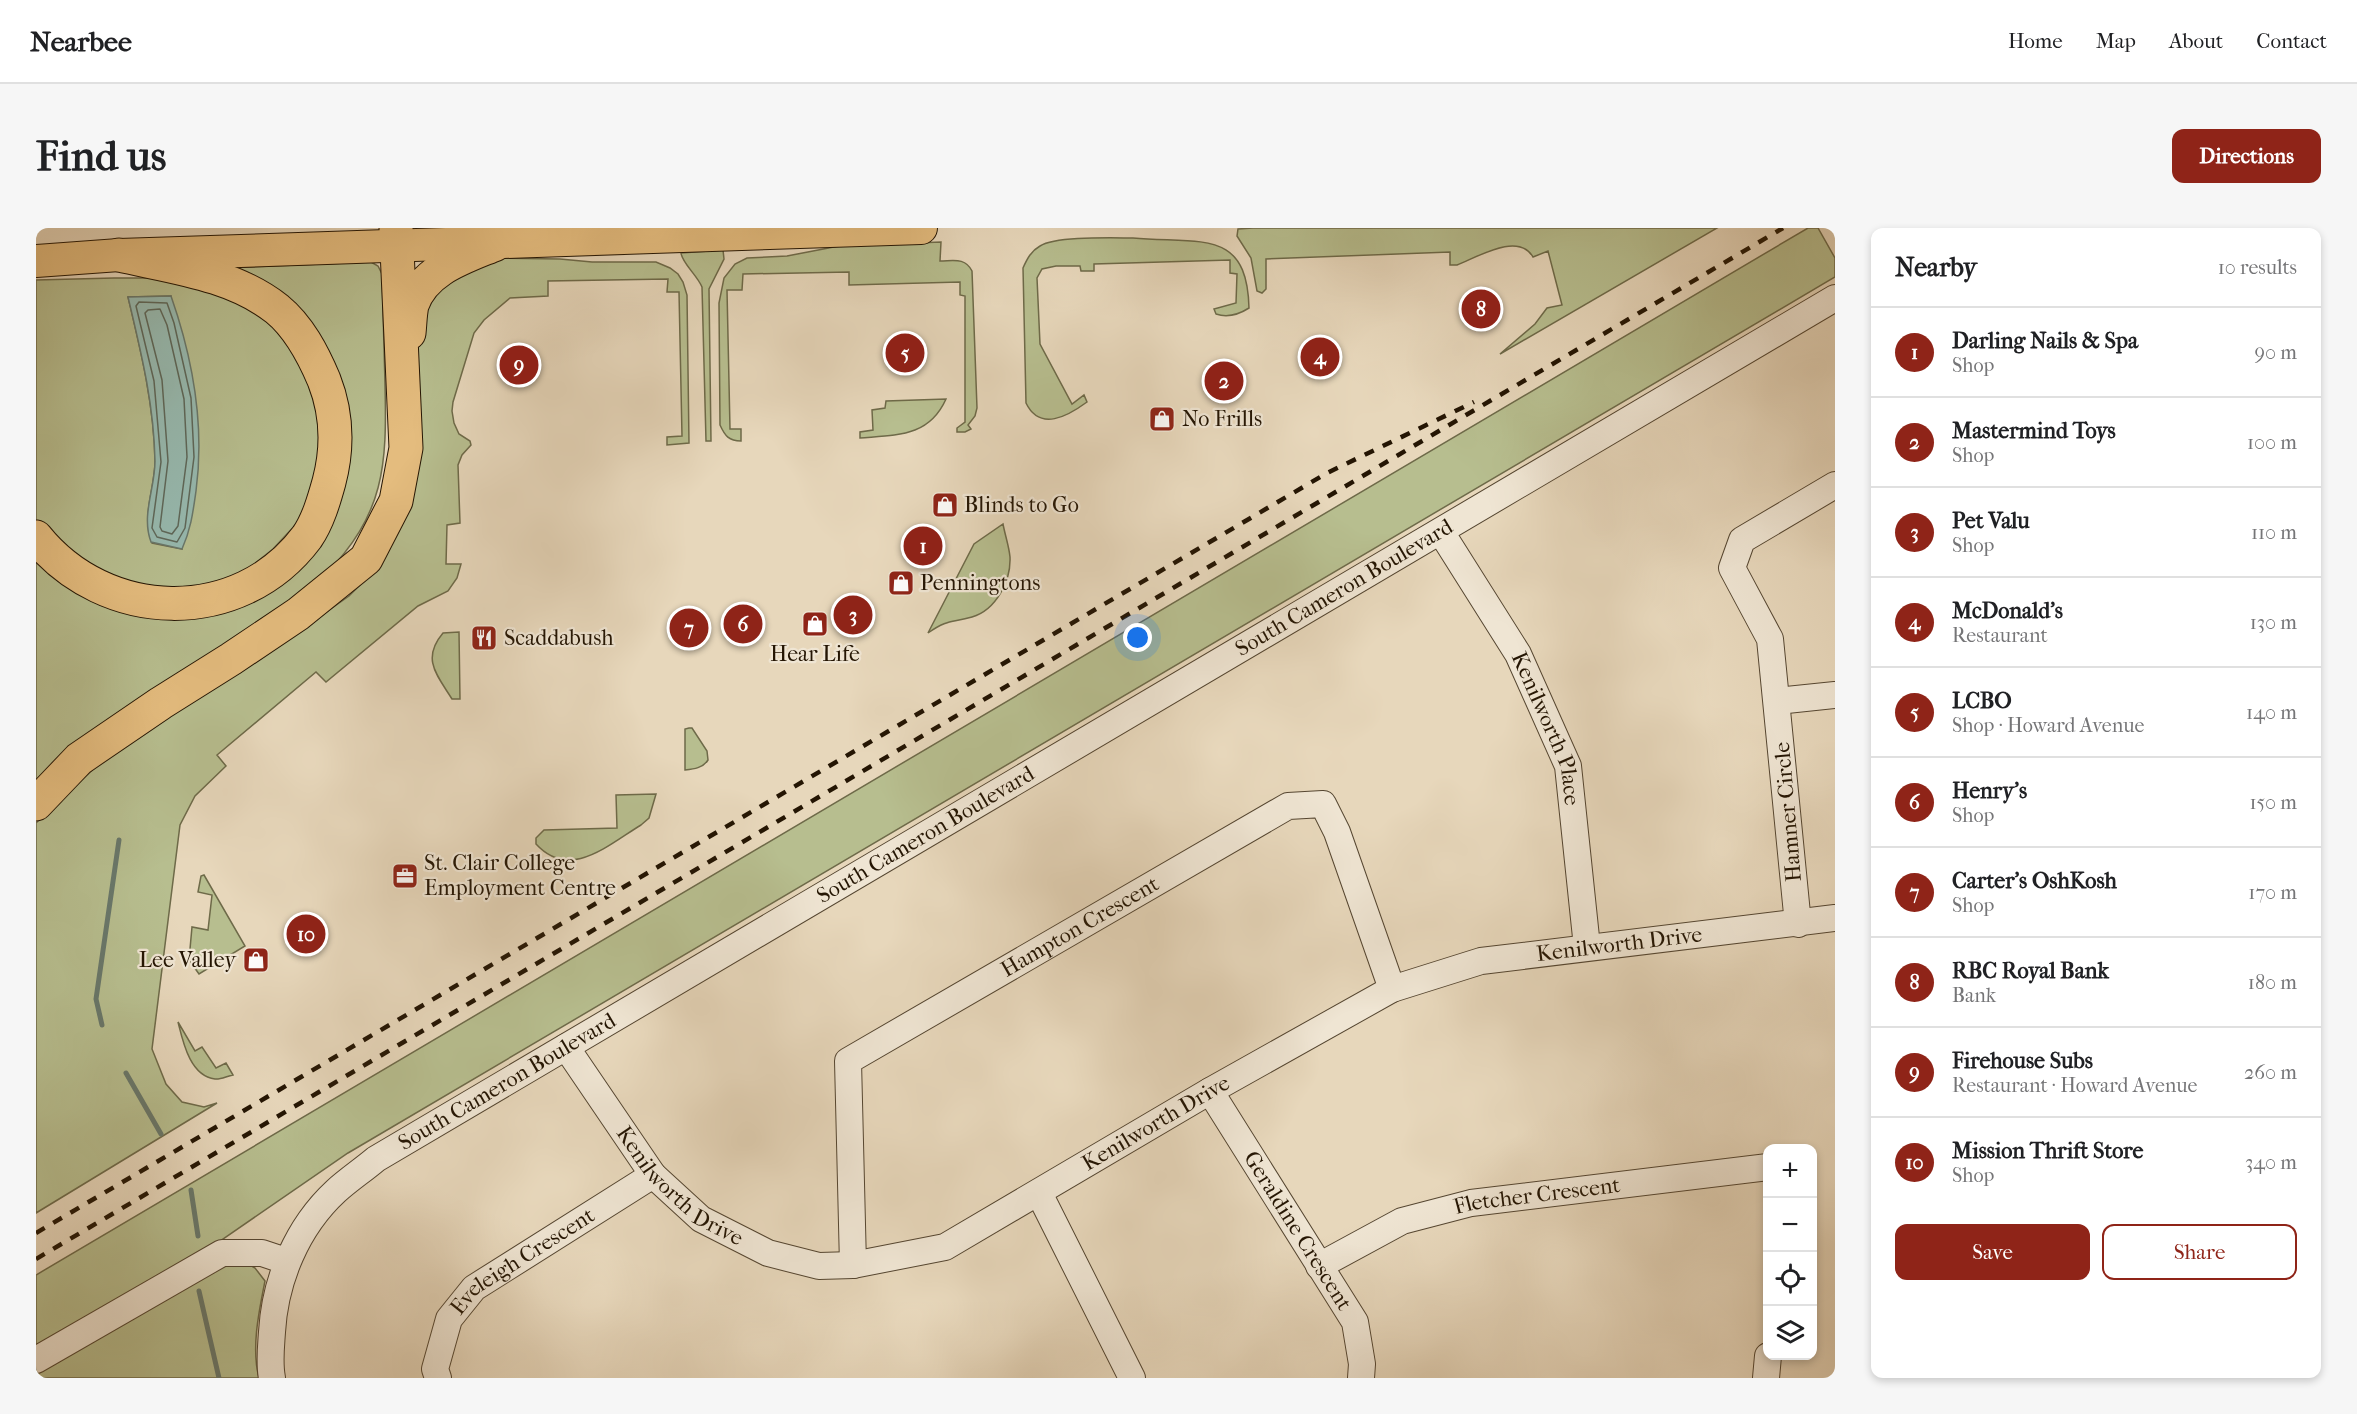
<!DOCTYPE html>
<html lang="en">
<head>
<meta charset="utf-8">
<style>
	:root { --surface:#fff; --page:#f6f6f6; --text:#202124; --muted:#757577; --line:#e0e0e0; --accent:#8f2418 }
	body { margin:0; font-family:"IM FELL French Canon",serif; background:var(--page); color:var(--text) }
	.controls { position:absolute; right:18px; bottom:18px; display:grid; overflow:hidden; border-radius:12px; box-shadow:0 3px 9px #0003 }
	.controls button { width:54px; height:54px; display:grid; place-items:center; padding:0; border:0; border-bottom:2px solid var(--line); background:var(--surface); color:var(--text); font:30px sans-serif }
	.you { position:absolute; left:1102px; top:410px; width:21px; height:21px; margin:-15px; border:4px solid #fff; border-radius:50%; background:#1a73e8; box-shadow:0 0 0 9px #1a73e833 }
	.badge { display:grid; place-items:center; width:39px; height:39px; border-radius:50%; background:var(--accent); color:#fff; font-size:20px; font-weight:700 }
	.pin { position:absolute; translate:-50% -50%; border:3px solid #fff; box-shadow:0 2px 6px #0006 }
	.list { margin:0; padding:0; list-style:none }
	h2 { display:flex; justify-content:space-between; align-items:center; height:78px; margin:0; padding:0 24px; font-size:26px }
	h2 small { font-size:20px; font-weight:400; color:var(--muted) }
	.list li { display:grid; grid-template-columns:39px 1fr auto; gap:18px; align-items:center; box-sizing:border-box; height:90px; padding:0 24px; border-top:2px solid var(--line) }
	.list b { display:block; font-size:22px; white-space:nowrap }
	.list p { margin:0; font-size:20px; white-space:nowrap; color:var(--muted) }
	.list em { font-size:20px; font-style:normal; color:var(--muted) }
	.actions { display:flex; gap:12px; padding:18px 24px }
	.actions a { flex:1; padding:14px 0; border:2px solid var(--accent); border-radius:12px; text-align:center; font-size:21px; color:var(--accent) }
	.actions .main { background:var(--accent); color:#fff }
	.icon { flex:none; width:33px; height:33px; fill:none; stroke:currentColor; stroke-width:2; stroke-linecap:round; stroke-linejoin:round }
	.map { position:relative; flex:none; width:1799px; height:1150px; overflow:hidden; border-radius:12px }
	header { display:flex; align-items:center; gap:36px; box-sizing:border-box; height:84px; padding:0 30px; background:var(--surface); border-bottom:2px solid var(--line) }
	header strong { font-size:28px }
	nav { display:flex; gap:33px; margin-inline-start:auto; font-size:21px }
	.intro { display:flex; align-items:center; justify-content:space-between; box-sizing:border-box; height:144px; padding:0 36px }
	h1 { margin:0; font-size:42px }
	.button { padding:15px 27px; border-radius:12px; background:var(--accent); color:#fff; font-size:21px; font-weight:700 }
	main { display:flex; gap:36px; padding:0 36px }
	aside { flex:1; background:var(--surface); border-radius:12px; box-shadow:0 3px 9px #0003 }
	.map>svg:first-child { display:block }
	.green { fill:#b7be8f; stroke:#6e6a49; stroke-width:1.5; fill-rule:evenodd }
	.water { fill:#97bab0; stroke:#69786b; stroke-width:1.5 }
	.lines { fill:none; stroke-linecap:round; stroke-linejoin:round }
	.shore { stroke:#5e685a; stroke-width:1.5 }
	.stream { stroke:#69786b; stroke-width:5 }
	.minor-casing { stroke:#554631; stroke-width:28 }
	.major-casing { stroke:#241503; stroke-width:34 }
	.highway-casing { stroke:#241503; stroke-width:35 }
	.minor { stroke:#efe5d3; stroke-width:26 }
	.major { stroke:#e4bc7e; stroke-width:32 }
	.highway { stroke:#e4bc7e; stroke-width:33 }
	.rail { stroke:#241503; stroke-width:4.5; stroke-dasharray:10 10; stroke-linecap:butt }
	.labels { text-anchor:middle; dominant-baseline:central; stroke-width:4.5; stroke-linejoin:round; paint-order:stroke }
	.poi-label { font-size:22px; fill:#241503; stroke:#efe5d3; text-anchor:start }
	.street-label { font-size:22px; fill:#241503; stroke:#efe5d3 }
</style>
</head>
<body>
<header>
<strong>Nearbee</strong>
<nav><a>Home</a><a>Map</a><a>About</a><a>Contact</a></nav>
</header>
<div class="intro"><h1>Find us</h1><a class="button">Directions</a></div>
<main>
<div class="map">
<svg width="1799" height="1150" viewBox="0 0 1799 1150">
	<rect width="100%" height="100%" fill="#e7d7bb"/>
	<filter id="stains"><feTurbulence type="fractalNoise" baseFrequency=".00333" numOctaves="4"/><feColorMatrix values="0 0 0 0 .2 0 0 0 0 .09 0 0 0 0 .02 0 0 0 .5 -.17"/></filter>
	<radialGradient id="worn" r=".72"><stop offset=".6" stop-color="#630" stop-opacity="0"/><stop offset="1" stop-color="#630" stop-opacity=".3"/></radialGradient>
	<!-- green -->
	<path class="green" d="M1217 0H1681L1464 126 1499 96 1511 80 1526 77 1512 23 1497 29C1482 3 1440 30 1421 37H1414V24L1230 31V61L1226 65 1221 63 1215 30 1201 8 1202 1Z
		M1772 0H1782L1799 30V49L312 925 184 1013 0 1122V1047Z
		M1097 10C1165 16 1211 0 1213 80 1202 87 1192 90 1180 86L1178 81 1200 75 1201 46 1194 45V32L1058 36V43H1045L1044 38H1020L1006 41 1001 50 1004 116 1036 176 1048 167 1051 174C1032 188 1004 204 990 175L987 40C991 31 995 23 1004 18 1020 8 1076 10 1097 10Z
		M905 14 904 33C917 33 929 29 936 43L941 180 939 188 932 197 935 201 929 204H921V200L929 194V68L924 67V54L813 57V44L707 46 706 62H691L694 201H705V213C693 213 689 208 684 197L683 75 688 50 699 36 711 30 751 28 803 18Z
		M687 22 688 31 673 61 675 213H670L666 59C661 47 646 35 645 25Z
		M449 30 524 31 556 34H620L634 40 642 46 647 54 651 67 653 215 631 217V209L646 208 643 64H631L632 51 512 53V68L474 70 448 92 438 105 417 174 416 183 418 195 423 206 434 213 435 217 426 227 422 237 424 295 411 297 410 336H425L421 350 412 363 382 378 290 454 280 444 181 527 190 538 159 568 144 597 116 821 130 856 146 874 168 879 181 875 0 985V595L67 532 282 390 313 368 338 343 379 90 394 61Z
		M335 34 342 38 346 46C347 82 348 119 349 156 351 238 349 286 288 348L0 557V330L22 353 64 377 104 386 266 327 298 155 190 40Z
		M78 50H145L225 83 255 121 275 159 284 186 286 219 280 253 264 292 237 321 206 346 173 359 103 362 32 329 0 292V52ZM135 68 146 321 116 315C105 287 119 261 119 233 118 177 105 123 92 69Z
		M910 171C893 209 861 207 824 210V204L837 202 836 182 849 180 850 173Z
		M967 296C969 307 973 318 974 329 975 353 960 382 936 389 915 395 912 391 892 405L938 316Z
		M423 404 424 471H416C401 447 385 431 407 405Z
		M653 500H656L671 523 672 532C667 540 658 541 649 542V501Z
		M620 566 613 590 605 597C572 617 534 653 500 616V610L508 602 581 600 580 567Z
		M168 647 209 718 163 746 153 732 156 699 172 702 176 667 162 664 165 648Z
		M142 794 159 823 166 819 180 840 190 835 197 847C191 848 184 852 179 851 154 848 147 814 142 794Z
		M209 1034 219 1040 229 1053C223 1083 215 1120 223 1150H0V1142L174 1041Z"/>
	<!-- water -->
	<path class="water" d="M135 68C157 131 169 196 160 263 157 284 155 301 146 321L115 314C105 287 119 261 119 233 118 176 105 124 92 69Z"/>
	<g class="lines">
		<!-- shore -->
		<path class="shore" d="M103 74 131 75 138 95 155 170 158 229 149 300 141 314 121 309 116 300 125 234 118 153 100 78Z
			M124 81 131 97 148 171 151 229 142 298 136 306 126 303 124 299 132 233 126 152 109 85 112 82Z"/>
		<!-- stream -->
		<path class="stream" d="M66 797 60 771 83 612
			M90 845 125 906
			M155 962 162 1008
			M163 1063 183 1150"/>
		<defs>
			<g id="minor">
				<path id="s1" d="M1405 304 1482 426 1532 538 1551 719"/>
				<path d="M1741 473 1799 467"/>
				<path d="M1762 696 1734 411 1696 340 1706 312 1799 257"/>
				<path id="s2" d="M530 819 617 947 665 991 732 1025 783 1038 817 1037 909 1019 1174 863 1356 761 1445 733 1799 690"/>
				<path id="s3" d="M1174 863 1319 1094 1326 1136 1325 1150"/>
				<path d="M1003 965 1096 1150"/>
				<path id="s4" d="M817 1037 812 833 1252 578 1287 576 1301 604 1356 761"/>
				<path id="s5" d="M1283 1038 1366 993 1435 975 1732 939"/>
				<path d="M0 1132 186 1025H226L250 1033"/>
				<path id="s6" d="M236 1150C233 1135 235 1119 236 1104 239 1052 261 999 300 963 312 952 327 942 340 931L1799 70"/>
				<path id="s7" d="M402 1150 399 1141 413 1091 438 1060 617 947"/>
				<path d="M1730 1150 1732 1128"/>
			</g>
			<path id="major" d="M0 33 83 27 885 0"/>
			<path id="highway" d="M373 105C374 96 374 86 376 77 388 41 429 29 460 16
				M0 309C69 395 203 400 271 309 282 293 288 272 293 254 302 220 301 185 288 152 277 126 263 99 241 81 197 46 136 39 83 27
				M0 576 43 531 125 475 195 431 262 386 330 331 360 273 370 220 360 0"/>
		</defs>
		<!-- minor casing -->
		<use href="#minor" class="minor-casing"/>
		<!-- major casing -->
		<use href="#major" class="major-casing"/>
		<!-- highway casing -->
		<use href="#highway" class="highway-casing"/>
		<!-- minor -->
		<use href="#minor" class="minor"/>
		<!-- major -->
		<use href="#major" class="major"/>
		<!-- highway -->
		<use href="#highway" class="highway"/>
		<!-- rail -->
		<path class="rail" d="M0 1005 1291 245 1438 174
			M0 1031 1747 0"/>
	</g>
	<!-- icons -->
	<defs>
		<symbol id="shop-square" viewBox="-11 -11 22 22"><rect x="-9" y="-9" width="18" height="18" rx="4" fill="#8f2418" stroke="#efe5d3"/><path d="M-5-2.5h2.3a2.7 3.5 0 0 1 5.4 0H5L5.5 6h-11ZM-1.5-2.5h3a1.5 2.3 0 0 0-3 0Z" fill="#fff"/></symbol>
		<symbol id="restaurant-square" viewBox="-11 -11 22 22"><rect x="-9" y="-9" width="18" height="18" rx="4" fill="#8f2418" stroke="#efe5d3"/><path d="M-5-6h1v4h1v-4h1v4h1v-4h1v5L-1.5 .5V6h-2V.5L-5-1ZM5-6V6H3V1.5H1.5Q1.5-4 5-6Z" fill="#fff"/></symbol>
		<symbol id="office-square" viewBox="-11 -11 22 22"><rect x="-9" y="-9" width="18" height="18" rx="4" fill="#8f2418" stroke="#efe5d3"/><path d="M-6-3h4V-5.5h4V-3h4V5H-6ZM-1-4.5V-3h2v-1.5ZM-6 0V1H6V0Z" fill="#fff"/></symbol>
	</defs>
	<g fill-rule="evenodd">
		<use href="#shop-square" x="1111" y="176" width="30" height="30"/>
		<use href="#shop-square" x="894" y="262" width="30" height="30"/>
		<use href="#shop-square" x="850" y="340" width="30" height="30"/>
		<use href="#shop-square" x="764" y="381" width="30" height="30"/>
		<use href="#restaurant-square" x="433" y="395" width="30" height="30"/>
		<use href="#office-square" x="354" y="633" width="30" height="30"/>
		<use href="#shop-square" x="205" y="717" width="30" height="30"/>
	</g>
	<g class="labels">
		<!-- poi labels -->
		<g class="poi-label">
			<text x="1146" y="191">No Frills</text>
			<text x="928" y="277">Blinds to Go</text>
			<text x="884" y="355">Penningtons</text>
			<text x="468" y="410">Scaddabush</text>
			<text x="779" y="426" text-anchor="middle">Hear Life</text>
			<text x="388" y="635">St. Clair College<tspan x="388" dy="25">Employment Centre</tspan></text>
			<text x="200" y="732" text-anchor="end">Lee Valley</text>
		</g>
		<!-- street labels -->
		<g class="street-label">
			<text stroke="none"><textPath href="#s6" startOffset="1380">South Cameron Boulevard</textPath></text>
			<text stroke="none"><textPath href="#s1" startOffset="225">Kenilworth Place</textPath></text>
			<text transform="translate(1752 584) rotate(-95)">Hamner Circle</text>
			<text stroke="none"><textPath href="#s6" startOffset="894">South Cameron Boulevard</textPath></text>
			<text stroke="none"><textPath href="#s4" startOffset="472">Hampton Crescent</textPath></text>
			<text stroke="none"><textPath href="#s2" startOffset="1224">Kenilworth Drive</textPath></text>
			<text stroke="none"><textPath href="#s6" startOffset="408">South Cameron Boulevard</textPath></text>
			<text stroke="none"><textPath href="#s2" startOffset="720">Kenilworth Drive</textPath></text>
			<text stroke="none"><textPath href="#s2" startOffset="182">Kenilworth Drive</textPath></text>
			<text stroke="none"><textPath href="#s5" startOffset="232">Fletcher Crescent</textPath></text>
			<text stroke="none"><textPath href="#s3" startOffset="165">Geraldine Crescent</textPath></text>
			<text stroke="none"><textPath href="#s7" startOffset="156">Eveleigh Crescent</textPath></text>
		</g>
	</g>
	<rect width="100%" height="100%" filter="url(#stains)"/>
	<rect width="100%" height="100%" fill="url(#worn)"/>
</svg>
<div class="controls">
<button>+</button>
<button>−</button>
<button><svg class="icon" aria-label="locate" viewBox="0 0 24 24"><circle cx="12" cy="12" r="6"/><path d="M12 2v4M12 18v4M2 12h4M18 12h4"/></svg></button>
<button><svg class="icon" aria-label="layers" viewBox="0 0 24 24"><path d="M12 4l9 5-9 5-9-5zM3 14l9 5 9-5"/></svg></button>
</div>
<div class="you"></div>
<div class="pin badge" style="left:887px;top:318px">1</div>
<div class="pin badge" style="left:1188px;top:153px">2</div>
<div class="pin badge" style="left:817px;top:387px">3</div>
<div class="pin badge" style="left:1284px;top:129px">4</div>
<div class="pin badge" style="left:869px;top:125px">5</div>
<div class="pin badge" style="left:707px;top:396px">6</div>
<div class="pin badge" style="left:653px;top:400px">7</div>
<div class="pin badge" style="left:1445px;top:81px">8</div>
<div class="pin badge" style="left:483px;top:137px">9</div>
<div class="pin badge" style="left:270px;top:706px">10</div>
</div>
<aside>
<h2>Nearby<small>10 results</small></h2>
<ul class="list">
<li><span class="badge">1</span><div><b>Darling Nails &amp; Spa</b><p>Shop</p></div><em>90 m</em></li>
<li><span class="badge">2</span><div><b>Mastermind Toys</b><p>Shop</p></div><em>100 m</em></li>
<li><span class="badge">3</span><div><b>Pet Valu</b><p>Shop</p></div><em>110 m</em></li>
<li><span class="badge">4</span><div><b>McDonald's</b><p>Restaurant</p></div><em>130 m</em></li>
<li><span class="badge">5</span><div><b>LCBO</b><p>Shop · Howard Avenue</p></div><em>140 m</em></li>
<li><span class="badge">6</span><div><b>Henry's</b><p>Shop</p></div><em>150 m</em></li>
<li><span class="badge">7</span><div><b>Carter's OshKosh</b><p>Shop</p></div><em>170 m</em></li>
<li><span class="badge">8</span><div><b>RBC Royal Bank</b><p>Bank</p></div><em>180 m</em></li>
<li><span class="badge">9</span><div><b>Firehouse Subs</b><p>Restaurant · Howard Avenue</p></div><em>260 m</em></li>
<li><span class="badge">10</span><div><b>Mission Thrift Store</b><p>Shop</p></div><em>340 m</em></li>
</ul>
<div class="actions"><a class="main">Save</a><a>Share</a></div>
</aside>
</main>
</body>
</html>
